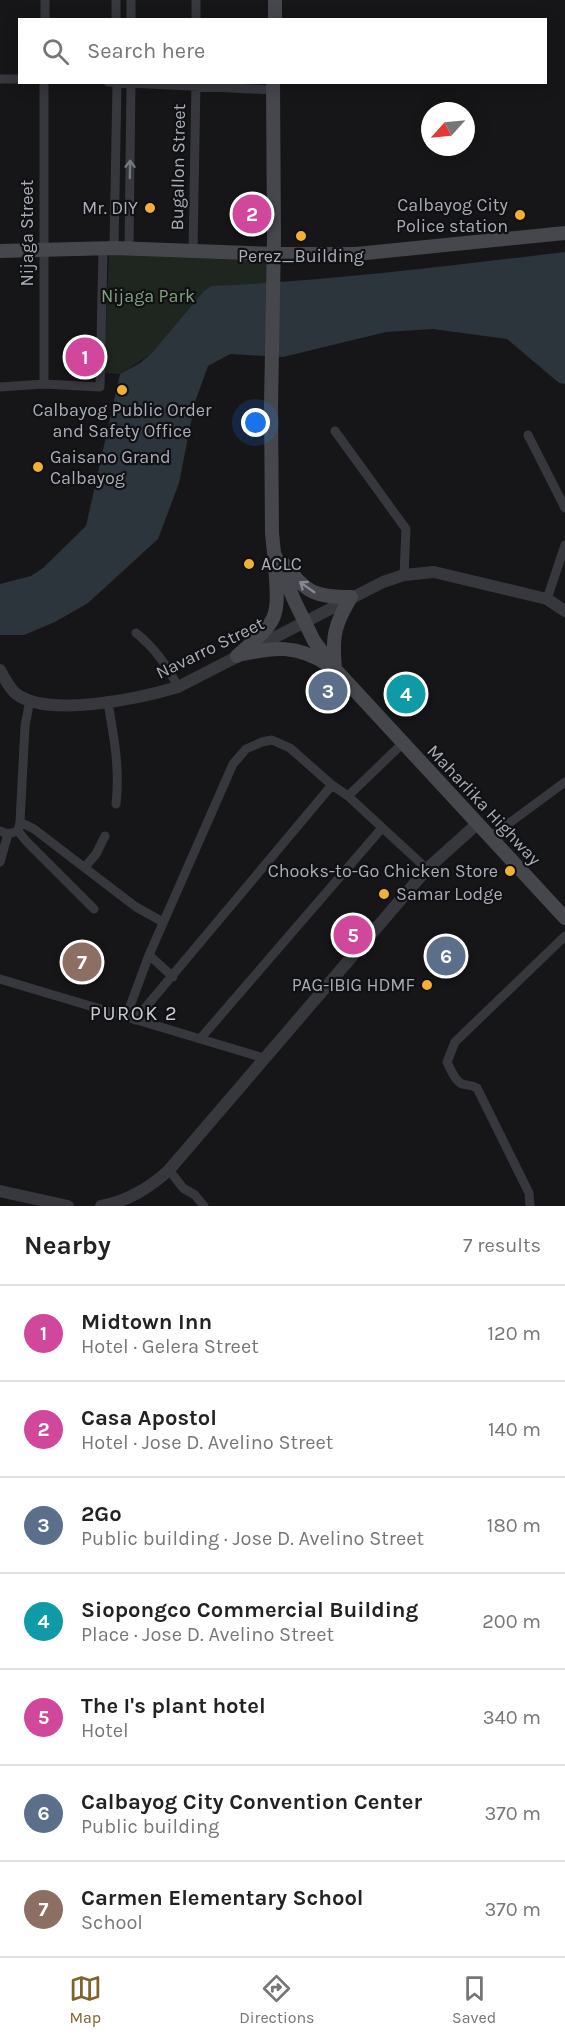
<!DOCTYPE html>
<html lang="en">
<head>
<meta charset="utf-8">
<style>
	:root { --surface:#fff; --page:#f6f6f6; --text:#222; --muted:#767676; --line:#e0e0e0; --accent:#80622a }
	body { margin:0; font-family:Karla,sans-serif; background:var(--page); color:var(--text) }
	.compass { position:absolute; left:421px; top:102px; width:54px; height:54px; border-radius:50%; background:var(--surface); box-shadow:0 3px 15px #0003; rotate:243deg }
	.you { position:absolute; left:256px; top:423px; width:21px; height:21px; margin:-15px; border:4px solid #fff; border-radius:50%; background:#1a73e8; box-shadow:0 0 0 9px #1a73e833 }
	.badge { display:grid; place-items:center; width:39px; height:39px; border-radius:50%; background:var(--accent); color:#fff; font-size:20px; font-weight:700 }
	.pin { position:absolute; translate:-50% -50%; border:3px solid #fff; box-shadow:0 2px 6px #0006 }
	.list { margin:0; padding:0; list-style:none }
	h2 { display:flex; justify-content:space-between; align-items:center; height:78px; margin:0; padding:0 24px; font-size:26px }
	h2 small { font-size:20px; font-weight:400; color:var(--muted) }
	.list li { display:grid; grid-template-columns:39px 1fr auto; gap:18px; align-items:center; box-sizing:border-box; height:96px; padding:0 24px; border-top:2px solid var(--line) }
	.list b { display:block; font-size:22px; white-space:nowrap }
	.list p { margin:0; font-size:20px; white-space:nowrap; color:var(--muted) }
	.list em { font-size:20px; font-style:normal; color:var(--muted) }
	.icon { flex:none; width:33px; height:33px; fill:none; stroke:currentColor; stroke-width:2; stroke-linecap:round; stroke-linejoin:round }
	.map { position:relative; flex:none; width:565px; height:1206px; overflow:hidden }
	.search { position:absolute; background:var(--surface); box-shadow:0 3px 15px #0003; left:18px; right:18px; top:18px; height:66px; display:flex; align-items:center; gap:15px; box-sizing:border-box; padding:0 21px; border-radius:0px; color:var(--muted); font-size:22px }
	.sheet { height:750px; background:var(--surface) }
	nav { display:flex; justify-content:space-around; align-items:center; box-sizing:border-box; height:84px; border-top:2px solid var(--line); background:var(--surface); font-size:16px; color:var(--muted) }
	nav a { display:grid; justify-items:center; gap:3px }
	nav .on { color:var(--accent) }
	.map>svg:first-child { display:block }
	.green { fill:#1e261f }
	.water { fill:#2c353c }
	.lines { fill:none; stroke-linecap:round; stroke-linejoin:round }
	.minor { stroke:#37383d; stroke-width:9 }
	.tertiary { stroke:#37383d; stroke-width:12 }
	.secondary { stroke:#45474d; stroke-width:14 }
	.oneway { stroke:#757881 }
	.oneway2 { stroke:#858993 }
	.poi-dot { fill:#f2b134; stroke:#111113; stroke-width:2 }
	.labels { text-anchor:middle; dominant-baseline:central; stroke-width:4.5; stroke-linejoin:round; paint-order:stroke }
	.street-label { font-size:18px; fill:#a8adb8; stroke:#111113 }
	.poi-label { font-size:18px; fill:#a8adb8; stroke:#111113; text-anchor:end }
	.park-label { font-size:18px; fill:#7fa381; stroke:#111113 }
	.neighbourhood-label { font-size:20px; letter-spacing:1.5px; fill:#c9ccd4; stroke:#111113 }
</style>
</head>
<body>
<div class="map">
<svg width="565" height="1206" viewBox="0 0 565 1206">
	<rect width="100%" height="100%" fill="#161618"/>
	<!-- green -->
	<path class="green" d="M109 253 267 259 268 284 203 292 151 354 120 374 104 373Z"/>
	<!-- water -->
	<path class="water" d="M565 252V384L559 383 507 339 433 329 386 332 283 357 230 354 208 366 195 402 179 483 158 539 88 603 55 622 24 635H0V584L31 576 43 568 86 526 120 374 140 363 151 354 203 292 211 286C330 281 447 266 565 252Z"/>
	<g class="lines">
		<!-- minor -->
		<path class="minor" d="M116 0V20
			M45 20V0
			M131 20V0
			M196 20V0
			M0 79H20
			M108 82 273 90
			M114 248 117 82
			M129 249 131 82
			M193 252 196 82
			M44 384V82
			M0 387 44 384 100 387 103 248
			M335 431 406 529 404 575
			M528 435 565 508
			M547 599 565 545
			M136 633C155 648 167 665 178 687
			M108 703C114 737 120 769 116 804
			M348 796 403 743
			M20 822 34 829 136 907 163 922
			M0 831 8 834 0 862
			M18 831 27 842 94 909
			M8 834 18 831 20 822 25 726 30 700
			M489 838 565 782
			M85 867 96 854 105 836
			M173 977 149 955 233 764 246 749 262 742 272 740 290 748 332 785 348 796 427 869
			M0 979 264 1058
			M126 1017 149 955
			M135 1020 332 785
			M200 1039 382 828
			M169 1170 183 1188 195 1195 204 1206
			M530 1206 529 1193 477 1088C471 1084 468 1086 462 1084 455 1081 450 1068 447 1062L455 1042 565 936"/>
		<!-- tertiary -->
		<path class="tertiary" d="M0 670C4 678 8 686 15 693 47 719 141 698 178 687L383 582 404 575 434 572 547 599 565 611
			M0 1191 68 1206
			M101 1206C126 1202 151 1187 169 1170L427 869 477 824"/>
		<!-- secondary -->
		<path class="secondary" d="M275 20V0
			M273 82 274 239 271 406 272 533 274 553 295 602 314 641 335 669 565 918
			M0 251 114 248 274 254H356L565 233
			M283 563C307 592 312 597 351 597
			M238 655C274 647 297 644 328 665
			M237 656C248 646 263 635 271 622 281 607 275 579 275 562
			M335 669C332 637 334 625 351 597"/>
	</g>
	<!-- one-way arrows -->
	<defs><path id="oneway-shaft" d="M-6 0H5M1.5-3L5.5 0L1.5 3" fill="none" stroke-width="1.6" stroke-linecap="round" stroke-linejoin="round" transform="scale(1.5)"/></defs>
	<use class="oneway" href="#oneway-shaft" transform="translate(130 169) rotate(-89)"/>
	<use class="oneway2" href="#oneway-shaft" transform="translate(307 587) rotate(-145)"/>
	<!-- markers -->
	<g class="poi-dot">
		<circle cx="150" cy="208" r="6"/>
		<circle cx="520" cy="215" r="6"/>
		<circle cx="301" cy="236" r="6"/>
		<circle cx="122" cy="390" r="6"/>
		<circle cx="38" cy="467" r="6"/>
		<circle cx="249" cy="564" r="6"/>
		<circle cx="510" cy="871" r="6"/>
		<circle cx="384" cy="894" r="6"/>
		<circle cx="427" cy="985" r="6"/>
	</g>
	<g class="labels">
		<!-- street labels -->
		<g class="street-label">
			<text transform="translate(178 167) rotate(-89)">Bugallon Street</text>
			<text transform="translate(27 233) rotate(-90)">Nijaga Street</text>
			<text transform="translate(210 648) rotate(-26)">Navarro Street</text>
			<text transform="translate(484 805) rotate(47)">Maharlika Highway</text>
		</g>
		<!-- poi labels -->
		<g class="poi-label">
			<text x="508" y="205">Calbayog City<tspan x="508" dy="21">Police station</tspan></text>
			<text x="138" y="208">Mr. DIY</text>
			<text x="301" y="256" text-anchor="middle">Perez_Building</text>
			<text x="122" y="410" text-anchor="middle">Calbayog Public Order<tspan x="122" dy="21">and Safety Office</tspan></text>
			<text x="50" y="457" text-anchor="start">Gaisano Grand<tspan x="50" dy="21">Calbayog</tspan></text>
			<text x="261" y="564" text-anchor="start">ACLC</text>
			<text x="498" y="871">Chooks-to-Go Chicken Store</text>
			<text x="396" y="894" text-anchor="start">Samar Lodge</text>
			<text x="415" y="985">PAG-IBIG HDMF</text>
		</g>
		<!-- park labels -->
		<g class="park-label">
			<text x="148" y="296">Nijaga Park</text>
		</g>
		<!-- neighbourhood labels -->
		<g class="neighbourhood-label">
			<text x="134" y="1013">PUROK 2</text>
		</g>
	</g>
</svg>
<svg class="compass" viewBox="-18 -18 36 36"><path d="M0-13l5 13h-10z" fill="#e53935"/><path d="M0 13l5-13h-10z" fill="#767676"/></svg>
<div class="you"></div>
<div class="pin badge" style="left:85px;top:357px;background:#d1479c">1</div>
<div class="pin badge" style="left:252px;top:214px;background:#d1479c">2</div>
<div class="pin badge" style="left:328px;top:691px;background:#5c6f8a">3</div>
<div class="pin badge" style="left:406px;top:694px;background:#0f9aa8">4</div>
<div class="pin badge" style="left:353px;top:935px;background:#d1479c">5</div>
<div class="pin badge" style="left:446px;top:956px;background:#5c6f8a">6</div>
<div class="pin badge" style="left:82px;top:962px;background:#8d6e63">7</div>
<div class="search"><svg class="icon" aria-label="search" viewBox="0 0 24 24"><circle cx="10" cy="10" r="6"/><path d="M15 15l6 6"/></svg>Search here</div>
</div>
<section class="sheet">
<h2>Nearby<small>7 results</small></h2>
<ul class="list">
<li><span class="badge" style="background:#d1479c">1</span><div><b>Midtown Inn</b><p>Hotel · Gelera Street</p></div><em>120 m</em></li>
<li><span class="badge" style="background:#d1479c">2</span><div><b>Casa Apostol</b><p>Hotel · Jose D. Avelino Street</p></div><em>140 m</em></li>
<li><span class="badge" style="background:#5c6f8a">3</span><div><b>2Go</b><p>Public building · Jose D. Avelino Street</p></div><em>180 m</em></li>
<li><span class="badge" style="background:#0f9aa8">4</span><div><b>Siopongco Commercial Building</b><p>Place · Jose D. Avelino Street</p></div><em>200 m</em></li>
<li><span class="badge" style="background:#d1479c">5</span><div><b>The I's plant hotel</b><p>Hotel</p></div><em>340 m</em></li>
<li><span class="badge" style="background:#5c6f8a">6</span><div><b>Calbayog City Convention Center</b><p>Public building</p></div><em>370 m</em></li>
<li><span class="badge" style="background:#8d6e63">7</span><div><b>Carmen Elementary School</b><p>School</p></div><em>370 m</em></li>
</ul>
</section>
<nav>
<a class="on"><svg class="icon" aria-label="map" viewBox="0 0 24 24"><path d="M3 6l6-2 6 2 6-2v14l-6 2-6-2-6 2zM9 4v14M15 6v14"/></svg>Map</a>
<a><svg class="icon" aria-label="directions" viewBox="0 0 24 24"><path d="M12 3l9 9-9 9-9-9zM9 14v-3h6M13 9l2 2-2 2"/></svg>Directions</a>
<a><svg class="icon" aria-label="saved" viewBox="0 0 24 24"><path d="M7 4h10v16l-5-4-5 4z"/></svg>Saved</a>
</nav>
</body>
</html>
